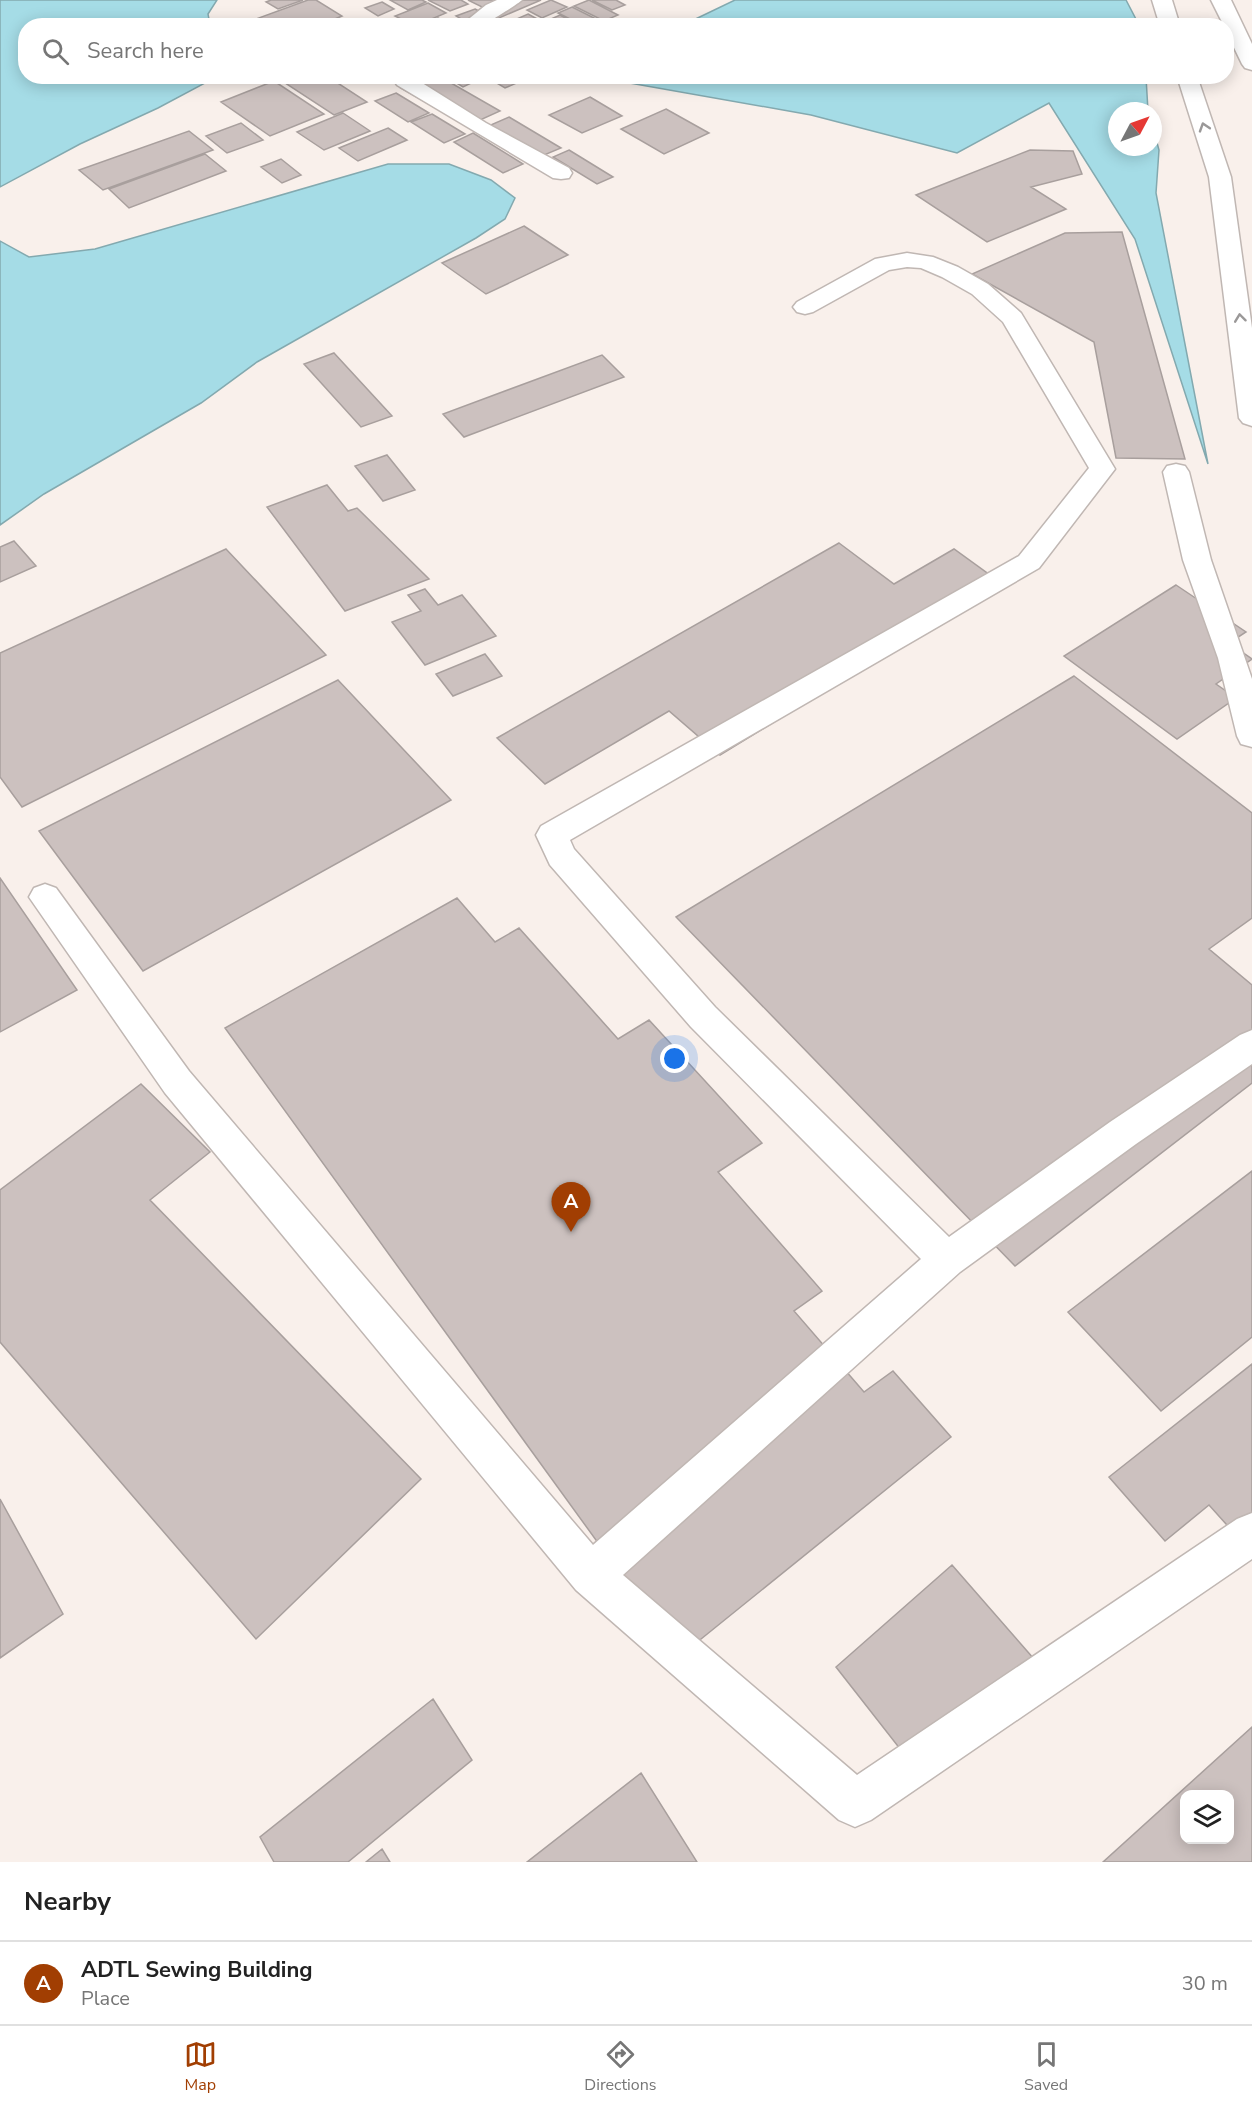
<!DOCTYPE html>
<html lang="en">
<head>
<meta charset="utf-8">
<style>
	:root { --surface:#fff; --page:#f6f6f6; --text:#222; --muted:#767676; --line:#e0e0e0; --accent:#a13e02 }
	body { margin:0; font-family:"Nunito Sans",sans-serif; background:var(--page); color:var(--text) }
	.controls { position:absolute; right:18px; bottom:18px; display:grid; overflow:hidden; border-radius:12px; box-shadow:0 3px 15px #0003 }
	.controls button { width:54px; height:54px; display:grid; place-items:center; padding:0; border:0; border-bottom:2px solid var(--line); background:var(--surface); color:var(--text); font:30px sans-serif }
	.compass { position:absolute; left:1108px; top:102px; width:54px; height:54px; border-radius:50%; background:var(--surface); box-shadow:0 3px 15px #0003; rotate:49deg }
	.you { position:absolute; left:675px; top:1059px; width:21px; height:21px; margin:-15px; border:4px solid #fff; border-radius:50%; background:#1a73e8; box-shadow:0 0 0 9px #1a73e833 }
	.badge { display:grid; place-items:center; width:39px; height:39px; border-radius:50%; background:var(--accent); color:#fff; font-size:20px; font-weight:700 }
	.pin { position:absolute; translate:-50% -50px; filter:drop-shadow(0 2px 3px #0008) }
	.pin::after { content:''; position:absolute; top:32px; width:21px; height:18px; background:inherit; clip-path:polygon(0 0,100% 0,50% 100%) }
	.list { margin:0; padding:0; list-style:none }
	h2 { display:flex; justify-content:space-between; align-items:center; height:78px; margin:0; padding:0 24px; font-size:26px }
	h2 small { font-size:20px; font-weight:400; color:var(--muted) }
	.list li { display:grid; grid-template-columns:39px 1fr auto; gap:18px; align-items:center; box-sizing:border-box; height:84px; padding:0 24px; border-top:2px solid var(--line) }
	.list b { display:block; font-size:22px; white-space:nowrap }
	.list p { margin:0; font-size:20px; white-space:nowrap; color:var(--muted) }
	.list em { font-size:20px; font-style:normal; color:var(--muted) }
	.icon { flex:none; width:33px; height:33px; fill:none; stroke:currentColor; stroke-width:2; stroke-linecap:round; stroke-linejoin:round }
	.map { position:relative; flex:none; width:1252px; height:1862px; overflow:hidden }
	.search { position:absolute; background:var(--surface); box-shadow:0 3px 15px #0003; left:18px; right:18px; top:18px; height:66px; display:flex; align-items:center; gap:15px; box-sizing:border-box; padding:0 21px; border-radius:24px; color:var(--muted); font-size:22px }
	.sheet { height:162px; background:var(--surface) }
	nav { display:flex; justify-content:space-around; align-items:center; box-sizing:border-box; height:84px; border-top:2px solid var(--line); background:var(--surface); font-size:16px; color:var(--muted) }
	nav a { display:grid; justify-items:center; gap:3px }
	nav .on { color:var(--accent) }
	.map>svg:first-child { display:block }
	.water { fill:#a5dce6; stroke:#83a9af; stroke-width:1.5 }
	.building { fill:#ccc1bf; stroke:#a89f9d; stroke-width:1.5; fill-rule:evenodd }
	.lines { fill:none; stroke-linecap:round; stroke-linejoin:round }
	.street-casing { stroke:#c0b7b3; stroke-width:3 }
	.highway-casing { stroke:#c0b7b3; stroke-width:3 }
	.street { fill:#fff; fill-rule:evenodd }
	.highway { fill:#fff; fill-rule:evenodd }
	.oneway { stroke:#9a9898 }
</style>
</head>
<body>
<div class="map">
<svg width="1252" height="1862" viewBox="0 0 1252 1862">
	<rect width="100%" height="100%" fill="#f9f0eb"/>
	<!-- water -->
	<path class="water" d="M0 0H217L208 14 210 25 26 26V76L212 77 207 82 158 108 80 144 0 187Z
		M735 0H1126L1139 25H683Z
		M590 76 1146 77 1148 111H1117V147H1153V128L1159 150 1156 193 1208 464 1135 239 1049 103 957 153 811 115Z
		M388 164H449L491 180 515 198 505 219 476 238 257 362 201 403 44 494 0 525V241L29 257 95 249Z"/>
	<!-- building -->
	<path class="building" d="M271 0H303L278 9 266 2Z
		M308 0H316L342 16 318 26H254L248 22Z
		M390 0H422L426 2 408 10Z
		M428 0H461L468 4 450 11Z
		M468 0H504L484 8Z
		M507 0H541L499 18 484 10Z
		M551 0 567 7 542 18 527 10Z
		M589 0 618 15 604 21 574 6Z
		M592 0H616L625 5 612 10Z
		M382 2 394 9 378 16 365 8Z
		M428 3 446 13 415 26 395 16Z
		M572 7 594 18 580 24 558 13Z
		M475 9 498 21 487 26H473L456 16Z
		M528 14 550 26H501Z
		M560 15 580 26H552L544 22Z
		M438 18 453 26H418Z
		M596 18 610 26 581 24Z
		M341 19 352 26H324Z
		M302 76H327L367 102 334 115 285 83Z
		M428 76H439L500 111 467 126 401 88Z
		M445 76H482L484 77 463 87Z
		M485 76H521L526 79 505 88Z
		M274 81 324 114 270 136 221 102Z
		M396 93 429 113 408 122 375 101Z
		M590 97 622 116 582 133 549 115Z
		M666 109 709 133 664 154 621 129Z
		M343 113 370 131 324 150 297 132Z
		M432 114 465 134 444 143 411 122Z
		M509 117 561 148 537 158 486 127Z
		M241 123 263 140 227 153 206 136Z
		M388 128 407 140 358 161 339 148Z
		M189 131 213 150 103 190 79 170Z
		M473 133 523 164 503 173 454 142Z
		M569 150 613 177 597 184 553 157Z
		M1030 150 1073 151 1082 174 1031 187 1066 209 987 242 916 195Z
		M205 154 226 171 129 208 109 189Z
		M281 159 301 175 282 183 261 167Z
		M524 226 568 255 486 294 442 263Z
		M1122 232 1185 459 1116 458 1094 342 972 274 1065 233Z
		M334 353 392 416 361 427 304 364Z
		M602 355 624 377 464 437 443 414Z
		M387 455 415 490 383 501 355 466Z
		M327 485 348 511 357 508 429 579 345 611 267 507Z
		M14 541 36 566 0 582V547Z
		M839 543 894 584 954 549 1001 583 720 755 669 711 545 784 497 738Z
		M226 549 326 655 22 807 0 777V653Z
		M1176 585 1246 632 1229 643 1252 659 1216 684 1236 698 1177 739 1064 656Z
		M425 589 438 605 462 595 496 636 425 665 392 622 421 611 408 595Z
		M485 654 502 676 453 696 436 674Z
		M1074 676 1252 813V918L1209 949 1252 985V1083L1015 1266 676 917Z
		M338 680 451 800 143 971 39 831Z
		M0 878 77 990 0 1032Z
		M457 898 495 942 519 928 618 1039 649 1020 762 1143 718 1172 822 1291 794 1311 864 1392 893 1371 951 1437 680 1656 225 1028Z
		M141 1084 210 1152 150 1200 421 1479 256 1639 0 1342V1190Z
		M1252 1171V1337L1161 1411 1068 1312Z
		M1252 1364V1553L1209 1505 1165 1541 1109 1477Z
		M0 1499 63 1614 0 1658Z
		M952 1565 1034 1659 915 1768 836 1667Z
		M433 1699 472 1760 348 1862H274L260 1837Z
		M1252 1727V1862H1103ZM1184 1794H1230V1840H1184Z
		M641 1773 697 1862H527Z
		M382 1849 390 1862H366Z"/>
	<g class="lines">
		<defs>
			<path id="street" d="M497 0H522C518 4 485 25 480 26 473 26 466 26 460 26L486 5Z
				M391 76H411L486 123 569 168 572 173 569 178 561 179 553 178 397 85Z
				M907 253 933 257 958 267 988 284 1021 313 1115 469 1039 568 570 840 574 849 715 1007 949 1237 1110 1122 1240 1035 1252 1030V1064L1136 1144 960 1272 623 1575 857 1775 1237 1519 1252 1513V1559L871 1820 855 1827 839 1820 576 1590 165 1093 29 897 34 888 45 884 56 888 189 1071 593 1545 921 1259 691 1027 550 865 536 835 541 826 1019 556 1089 468 1003 322 972 294 942 277 921 268 907 267 889 270 813 312 805 314 797 312 793 307 797 302 875 259Z
				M1176 464 1185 466 1189 472 1211 560 1252 679V747L1241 744 1237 736 1218 658 1183 560 1163 472 1167 466Z"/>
			<path id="highway" d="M1152 0H1172L1180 26H1160Z
				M1211 0H1231L1252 44V70L1245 68 1242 64 1226 31V26H1224Z
				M1177 76H1197L1231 177 1252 328V426L1243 423 1239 418 1209 177Z"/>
		</defs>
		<!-- street casing -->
		<use href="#street" class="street-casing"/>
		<!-- highway casing -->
		<use href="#highway" class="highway-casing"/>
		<!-- street -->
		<use href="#street" class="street"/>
		<!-- highway -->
		<use href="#highway" class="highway"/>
	</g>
	<!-- one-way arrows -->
	<defs><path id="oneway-chevron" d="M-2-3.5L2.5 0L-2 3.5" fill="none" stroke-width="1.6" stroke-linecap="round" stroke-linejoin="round" transform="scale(1.5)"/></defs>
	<g class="oneway">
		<use href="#oneway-chevron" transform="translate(1204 127) rotate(-108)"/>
		<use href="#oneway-chevron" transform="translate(1240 318) rotate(-97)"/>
	</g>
</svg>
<div class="controls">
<button><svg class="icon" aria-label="layers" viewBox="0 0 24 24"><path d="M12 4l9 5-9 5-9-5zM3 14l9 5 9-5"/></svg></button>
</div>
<svg class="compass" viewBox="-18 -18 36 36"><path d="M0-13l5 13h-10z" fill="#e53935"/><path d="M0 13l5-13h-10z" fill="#767676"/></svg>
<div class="you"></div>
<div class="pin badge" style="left:571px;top:1232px">A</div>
<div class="search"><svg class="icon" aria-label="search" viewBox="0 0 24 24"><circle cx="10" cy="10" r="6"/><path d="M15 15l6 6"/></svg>Search here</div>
</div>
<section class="sheet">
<h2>Nearby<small></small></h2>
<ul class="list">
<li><span class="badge">A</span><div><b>ADTL Sewing Building</b><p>Place</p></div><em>30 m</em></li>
</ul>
</section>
<nav>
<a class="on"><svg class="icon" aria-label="map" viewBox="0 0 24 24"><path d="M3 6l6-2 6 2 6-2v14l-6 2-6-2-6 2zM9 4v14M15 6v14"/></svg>Map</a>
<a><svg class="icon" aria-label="directions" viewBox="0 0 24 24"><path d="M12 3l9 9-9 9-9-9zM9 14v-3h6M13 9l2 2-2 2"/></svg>Directions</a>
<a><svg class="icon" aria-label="saved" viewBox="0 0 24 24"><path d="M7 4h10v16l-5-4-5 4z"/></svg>Saved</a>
</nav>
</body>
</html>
